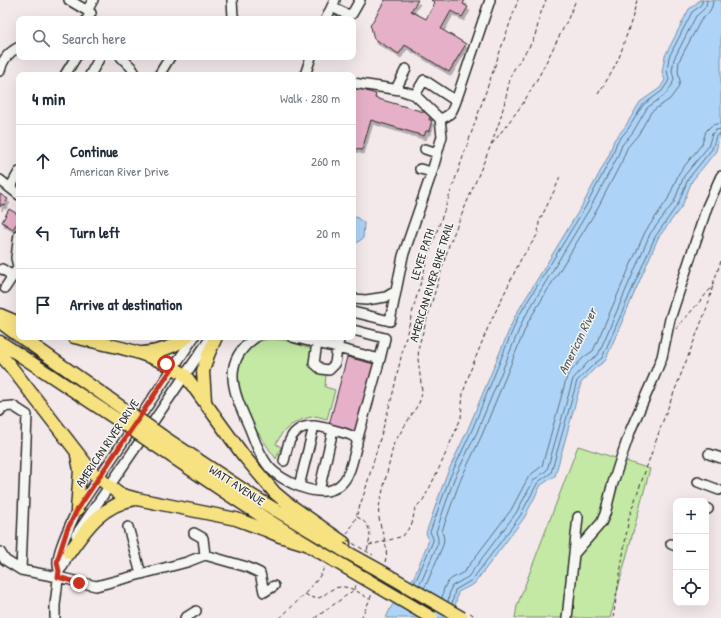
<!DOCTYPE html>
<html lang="en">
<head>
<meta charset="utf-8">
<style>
	:root { --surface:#fff; --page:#f6f6f7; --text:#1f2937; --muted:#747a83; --line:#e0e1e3 }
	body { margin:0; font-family:"Patrick Hand",sans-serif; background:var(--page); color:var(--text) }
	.controls { position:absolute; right:12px; bottom:12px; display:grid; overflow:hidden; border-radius:8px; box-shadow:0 4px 16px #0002 }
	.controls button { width:36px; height:36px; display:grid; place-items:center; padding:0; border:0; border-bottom:1px solid var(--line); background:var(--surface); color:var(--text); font:20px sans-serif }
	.stop { position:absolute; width:12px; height:12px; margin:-9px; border:3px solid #c8321e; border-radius:50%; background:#fff }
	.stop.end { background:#c8321e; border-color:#fff; box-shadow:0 1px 4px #0008 }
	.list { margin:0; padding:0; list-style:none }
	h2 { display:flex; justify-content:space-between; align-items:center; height:52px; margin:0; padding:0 16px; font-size:17px }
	h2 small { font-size:13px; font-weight:400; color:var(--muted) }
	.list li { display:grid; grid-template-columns:26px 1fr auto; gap:12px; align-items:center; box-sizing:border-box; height:72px; padding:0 16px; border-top:1px solid var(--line) }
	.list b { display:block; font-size:15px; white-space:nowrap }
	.list p { margin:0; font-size:13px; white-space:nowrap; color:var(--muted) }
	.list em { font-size:13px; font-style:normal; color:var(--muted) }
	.icon { flex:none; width:22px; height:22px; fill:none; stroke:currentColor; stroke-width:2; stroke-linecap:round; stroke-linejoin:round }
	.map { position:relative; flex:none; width:721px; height:618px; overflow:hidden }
	.search { position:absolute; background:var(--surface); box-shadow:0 4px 16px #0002; left:16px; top:16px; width:340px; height:44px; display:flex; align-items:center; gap:10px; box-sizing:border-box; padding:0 14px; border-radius:8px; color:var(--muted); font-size:15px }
	.panel { position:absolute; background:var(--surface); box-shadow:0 4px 16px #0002; left:16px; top:72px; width:340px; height:268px; border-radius:8px }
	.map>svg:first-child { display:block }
	.green { fill:#c3e9a4; stroke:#778a68 }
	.water { fill:#add4f7; stroke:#7990a5 }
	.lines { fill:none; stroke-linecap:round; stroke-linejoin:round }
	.shore { stroke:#5f6f7d; stroke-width:1 }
	.building { fill:#e6b0c8; stroke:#2b2b2b; filter:url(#shadow) }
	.minor-casing { stroke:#2b2b2b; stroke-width:12 }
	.major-casing { stroke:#2b2b2b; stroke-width:15 }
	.path { stroke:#2b2b2b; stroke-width:1; stroke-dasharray:4 3; stroke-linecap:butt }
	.minor { stroke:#f6f6f2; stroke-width:9 }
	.major { stroke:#f7e281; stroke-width:12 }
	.major-bridge-casing { stroke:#2b2b2b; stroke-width:15; stroke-linecap:butt }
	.path-bridge { stroke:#2b2b2b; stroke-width:1; stroke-dasharray:4 3; stroke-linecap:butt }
	.major-bridge { stroke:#f7e281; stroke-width:12 }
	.route { stroke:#c8321e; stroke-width:5 }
	.labels { text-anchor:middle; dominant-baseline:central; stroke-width:3; stroke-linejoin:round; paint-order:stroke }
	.street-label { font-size:12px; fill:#2b2b2b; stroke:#f6f6f2 }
	.water-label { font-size:13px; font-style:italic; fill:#4c555e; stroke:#f6f6f2 }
</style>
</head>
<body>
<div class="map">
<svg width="721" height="618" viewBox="0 0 721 618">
	<defs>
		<filter id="shadow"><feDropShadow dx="2" dy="4" stdDeviation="0" flood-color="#0004"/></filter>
	</defs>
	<rect width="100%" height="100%" fill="#f3e8ea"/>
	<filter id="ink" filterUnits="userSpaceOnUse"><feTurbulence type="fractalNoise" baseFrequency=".025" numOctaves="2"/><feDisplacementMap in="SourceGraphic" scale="8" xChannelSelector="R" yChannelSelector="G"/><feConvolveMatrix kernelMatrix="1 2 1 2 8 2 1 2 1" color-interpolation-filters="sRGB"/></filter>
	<g filter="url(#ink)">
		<!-- green -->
		<path class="green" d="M269 339 283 340 312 349 310 360 326 374 325 387 335 390 327 419 316 416 303 419 291 425 282 433 276 444 281 447 276 459 250 421 241 398 236 381 239 362 249 347 260 341Z
			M578 446 650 469 610 618H515L517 606Z"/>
		<!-- water -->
		<path class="water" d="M699 0H721V130L716 151 692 181 682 206 658 238 605 361 595 368 581 383 555 476 541 485 524 518 474 584 458 592 453 618H386L391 607 414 577 429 540 426 533 446 476 468 429 515 316 583 204 609 155 614 140 625 127 640 102 660 88 665 80 662 72 665 56 689 9 696 4Z
			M356 217 364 223 363 238 353 246V219Z"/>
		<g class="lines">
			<!-- shore -->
			<path class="shore" d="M414 582 417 578 433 541V538L430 532 450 477 472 430 518 317 586 206 612 156 617 142 628 129 643 105 662 91 668 82 669 79 667 71 669 57 692 12 699 7 702 3V0
				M419 585 422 580 438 543V538L436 532 454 479 477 432 523 320 590 208 617 158 622 145 633 132 647 108 666 94 672 85 674 79 672 71 674 59 696 16C702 11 707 8 707 0
				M424 588 427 583 443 545 444 539 442 531 460 481 482 435 528 322 596 211 622 161 627 148 638 135 651 112 670 99 678 88 680 81 678 71 679 61 701 20C708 14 713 9 713 0
				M442 598 444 588 447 583 451 579 464 572 511 510 529 476 542 466 567 376 570 372 584 357 593 351 645 232 668 199 679 173 702 144 706 131 712 125 721 123
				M448 602 450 590 452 586 468 577 516 513 534 480 547 470 573 379 589 361 598 355 650 234 674 202 684 176 708 147 712 134 716 130 721 129
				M452 604 455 590 472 580 520 516 538 482 551 473 577 381 593 365 602 358 655 237 678 204 688 179 712 149 716 136 718 134H721"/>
		</g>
		<!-- building -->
		<path class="building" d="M385 0H418L411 11 426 19 435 3 431 0H465L463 4 468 7 462 17 451 11 441 29 466 44 449 72 405 45 399 54 374 39 371 27 370 26Z
			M355 85 367 88 366 91 376 94 375 98 431 114 429 120H432L429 131H426L424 136 371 120 362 150 353 148V88H354Z
			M0 194 8 199 4 205 2 204 0 207Z
			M9 209 19 215V220L13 229 2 222Z
			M347 357 374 364 356 432 329 425Z"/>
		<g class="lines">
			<defs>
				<path id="minor" d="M69 0 91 13 87 19
					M232 0 233 17 235 19
					M332 7 346 14H352L360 0
					M87 11 93 0
					M326 19 335 0
					M121 57 131 67 136 75
					M0 71C2 60 9 52 19 47
					M65 75 76 57
					M90 75 100 57
					M159 75 170 57
					M305 75 311 57
					M353 83 400 90 415 95 440 119C452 115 452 111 456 101L490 0
					M396 89 406 69
					M415 95 424 80 456 101
					M425 149 437 153
					M420 169 432 172
					M0 180 19 195
					M10 188 19 172
					M19 234 16 258 19 271
					M2 269 13 276
					M5 288 18 268
					M353 299 366 300 386 297 396 291
					M353 312 390 321 403 256 432 172 442 136 440 119
					M353 330 385 338 380 359
					M256 337C218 363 235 395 250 429 255 442 260 456 269 467 282 482 322 501 340 485 351 476 353 457 357 444 357 441 357 440 355 438 352 434 320 426 313 426 308 426 302 427 298 430 288 437 287 450 284 461
					M292 337 337 348 340 337
					M317 343 314 363 321 369 329 370 335 364 337 348 380 359 357 441
					M0 411 1 407 13 406 27 415 21 570
					M709 454 721 458
					M698 482 719 490
					M299 486 314 426
					M319 491 333 430
					M706 508 708 509
					M128 527 141 574
					M194 533 203 538 205 555
					M76 535 211 337
					M671 544 676 546
					M0 552 5 560 21 570 58 577 96 586 187 562 205 555 247 567 260 573 264 592 274 586
					M574 554 601 523 605 514 612 486 621 458 631 429 654 377 662 357 670 319 707 207 721 176
					M59 571C59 569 58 567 58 564 56 553 72 521 77 510L194 337
					M55 618V605L59 571 63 566 71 547
					M185 618 196 611
					M567 618 578 517"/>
				<path id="major" d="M0 315 19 323
					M0 322 19 336
					M21 337 128 412
					M74 337C112 346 153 352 185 375L243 455 275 493 287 503 344 543
					M0 342 121 422
					M142 353C159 352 173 348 187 337
					M0 354 11 367 93 473 119 494 137 499 236 519 266 530 280 536 306 544
					M205 401 203 371 208 355 216 337
					M162 436 254 497 338 547
					M155 445C214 485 273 525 335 561
					M77 455 80 470 77 510
					M69 553C87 527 102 505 135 499"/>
			</defs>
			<!-- minor casing -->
			<use href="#minor" class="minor-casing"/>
			<!-- major casing -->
			<use href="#major" class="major-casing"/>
			<!-- path -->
			<path class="path" d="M598 94 612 72 619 58 632 19 637 0
				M492 144 522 105 539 76 567 21 576 0
				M676 329 713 286
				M357 517C373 525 371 536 367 551
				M347 534 353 524 356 517 365 491 392 397 404 344 417 295 430 251 518 0
				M369 545 386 541 403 536 412 524 415 508 423 500 429 489 442 462 461 418 463 393 471 369 489 325 521 259 538 234 539 222 556 187 560 176
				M385 562C391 543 376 526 379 507L394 443 419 403 421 397 422 391 418 359 419 345 449 245 491 145 500 120 505 101 509 83 511 75C517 62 527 52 533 40 537 32 538 23 540 15 542 10 544 5 546 0
				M305 594C324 606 324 588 340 587 351 586 360 593 369 599
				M280 618C290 608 324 578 324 566
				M315 618 354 590 356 585
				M361 618 367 606 372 594
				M613 618 629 517 664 418 708 305 714 281 721 261"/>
			<!-- minor -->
			<use href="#minor" class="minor"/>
			<!-- major -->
			<use href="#major" class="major"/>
			<defs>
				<path id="major-bridge" d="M128 412 162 436
					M121 422 155 445
					M341 549 379 570 462 618
					M335 561 432 618"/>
			</defs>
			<!-- major-bridge casing -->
			<use href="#major-bridge" class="major-bridge-casing"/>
			<!-- path-bridge -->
			<path class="path-bridge" d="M347 540 373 555
				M470 613 478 618"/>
			<!-- major-bridge -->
			<use href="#major-bridge" class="major-bridge"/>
		</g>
	</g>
	<g class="lines" filter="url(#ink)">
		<!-- route -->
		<path class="route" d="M79 583 58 577 59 571 57 563 58 558 67 530 77 510 173 367 166 364"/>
	</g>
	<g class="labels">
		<!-- street labels -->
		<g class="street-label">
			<text transform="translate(422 254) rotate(-72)">LEVEE PATH</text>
			<text transform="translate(431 282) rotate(-73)">AMERICAN RIVER BIKE TRAIL</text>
			<text transform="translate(107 443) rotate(-56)">AMERICAN RIVER DRIVE</text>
			<text transform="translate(237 485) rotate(33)">WATT AVENUE</text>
		</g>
		<!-- water labels -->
		<g class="water-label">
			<text transform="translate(577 341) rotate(-64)">American River</text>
		</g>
	</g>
</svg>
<div class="controls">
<button>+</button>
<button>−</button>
<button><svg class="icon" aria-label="locate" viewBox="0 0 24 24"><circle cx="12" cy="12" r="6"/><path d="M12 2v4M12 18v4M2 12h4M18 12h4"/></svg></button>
</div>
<div class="stop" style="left:166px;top:364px"></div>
<div class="stop end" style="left:79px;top:583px"></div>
<div class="search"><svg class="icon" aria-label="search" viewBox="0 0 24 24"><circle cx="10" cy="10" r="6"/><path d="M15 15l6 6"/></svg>Search here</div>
<section class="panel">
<h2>4 min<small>Walk · 280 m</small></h2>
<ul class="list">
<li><svg class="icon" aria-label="ahead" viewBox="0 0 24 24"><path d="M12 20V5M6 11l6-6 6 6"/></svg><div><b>Continue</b><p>American River Drive</p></div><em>260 m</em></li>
<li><svg class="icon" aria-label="left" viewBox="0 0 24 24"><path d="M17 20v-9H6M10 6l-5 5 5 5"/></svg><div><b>Turn left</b></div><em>20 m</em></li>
<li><svg class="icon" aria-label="arrive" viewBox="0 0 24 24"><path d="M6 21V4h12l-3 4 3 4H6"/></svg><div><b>Arrive at destination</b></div></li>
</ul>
</section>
</div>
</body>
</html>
